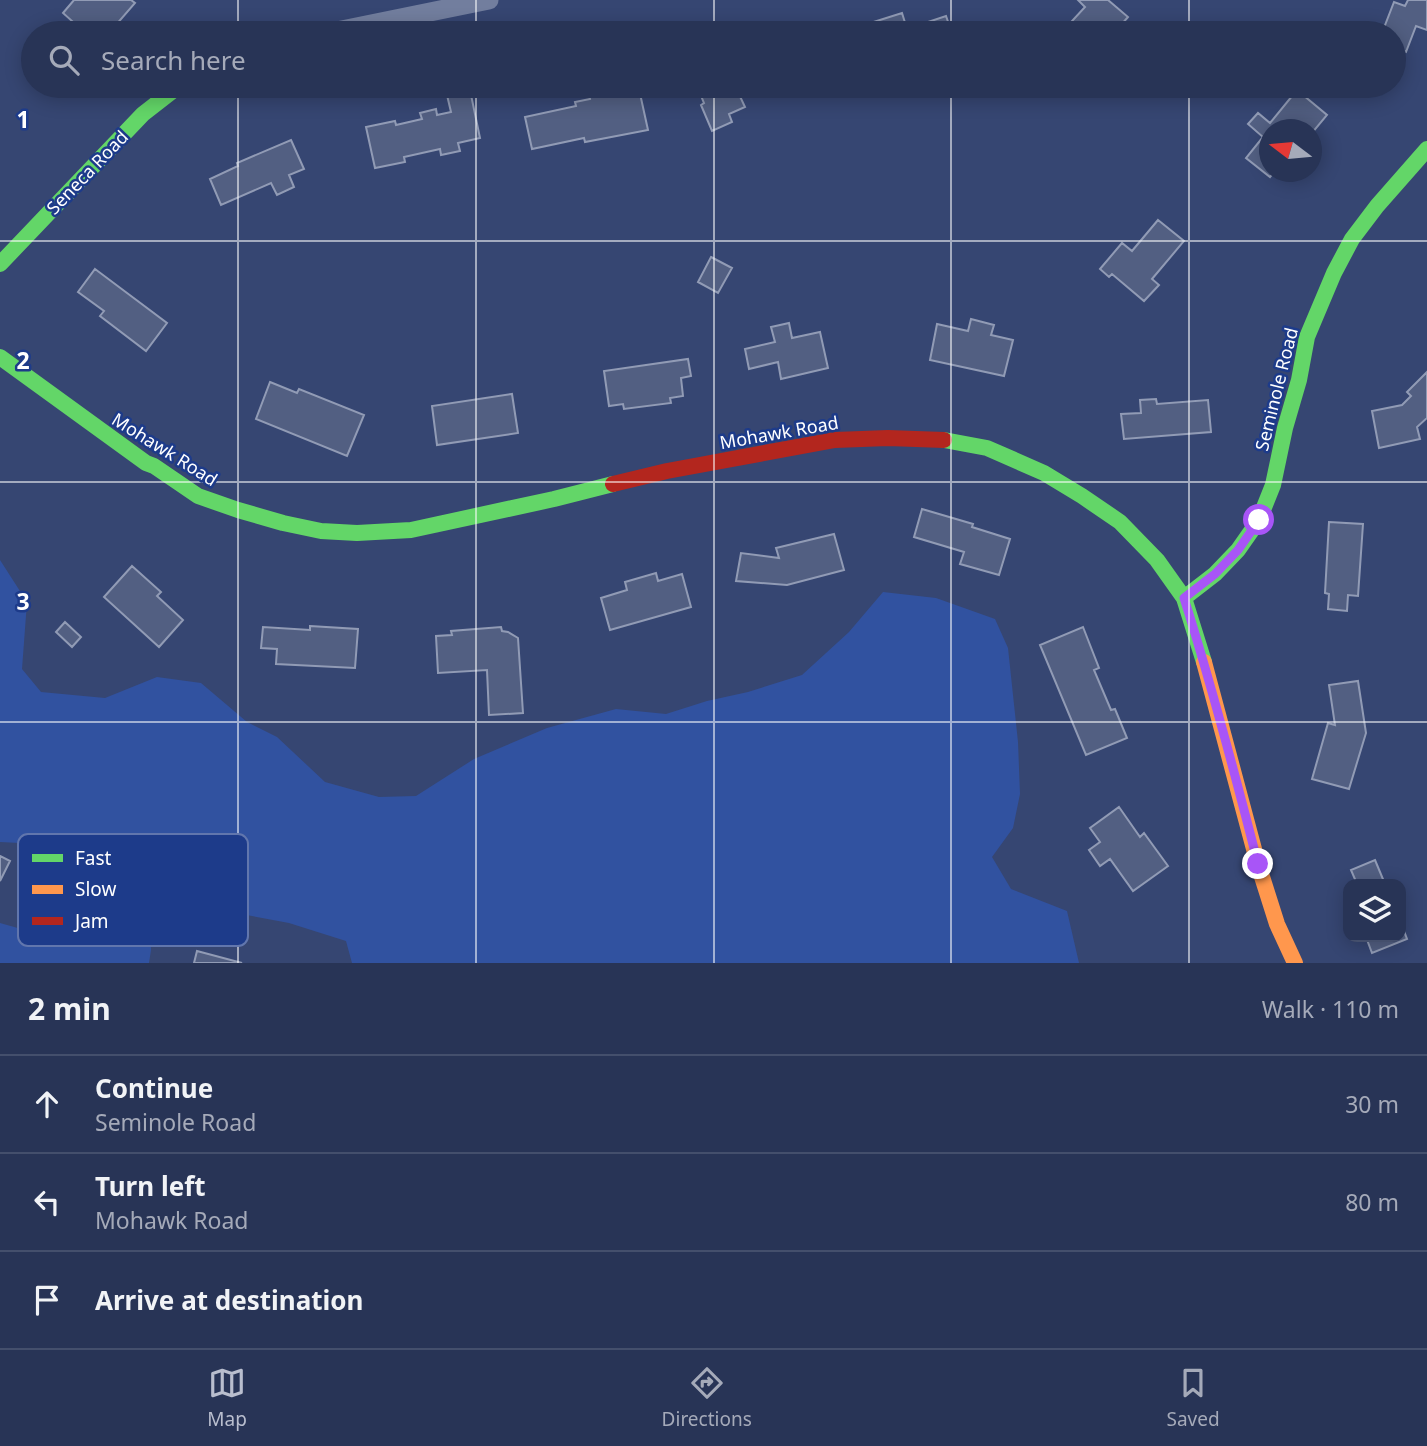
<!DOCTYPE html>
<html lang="en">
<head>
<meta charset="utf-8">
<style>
	:root { --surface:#283456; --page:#303c5c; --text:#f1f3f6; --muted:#a5aab9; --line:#444f6c; --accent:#b9bece }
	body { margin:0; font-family:"Noto Sans",sans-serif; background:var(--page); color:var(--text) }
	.controls { position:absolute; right:21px; bottom:21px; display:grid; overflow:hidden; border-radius:14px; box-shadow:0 4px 18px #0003 }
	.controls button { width:63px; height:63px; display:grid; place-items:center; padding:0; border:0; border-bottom:2px solid var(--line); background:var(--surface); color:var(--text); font:35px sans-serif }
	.compass { position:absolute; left:1259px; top:119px; width:63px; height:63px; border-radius:50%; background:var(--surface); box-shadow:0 4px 18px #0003; rotate:286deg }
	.stop { position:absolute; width:21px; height:21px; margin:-16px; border:5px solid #a855f7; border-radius:50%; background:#fff }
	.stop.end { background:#a855f7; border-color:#fff; box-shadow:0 2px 7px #0008 }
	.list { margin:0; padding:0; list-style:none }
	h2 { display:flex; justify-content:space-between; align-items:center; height:91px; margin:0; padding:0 28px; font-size:30px }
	h2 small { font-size:23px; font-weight:400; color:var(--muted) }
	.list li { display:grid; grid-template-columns:46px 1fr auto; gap:21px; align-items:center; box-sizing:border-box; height:98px; padding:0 28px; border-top:2px solid var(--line) }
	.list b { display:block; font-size:26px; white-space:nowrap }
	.list p { margin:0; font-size:23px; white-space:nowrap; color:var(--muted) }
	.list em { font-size:23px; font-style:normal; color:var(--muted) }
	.icon { flex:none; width:38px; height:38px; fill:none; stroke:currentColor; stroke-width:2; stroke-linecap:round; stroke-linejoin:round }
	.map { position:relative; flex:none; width:1427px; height:963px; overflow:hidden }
	.search { position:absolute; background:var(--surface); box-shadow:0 4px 18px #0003; left:21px; right:21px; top:21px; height:77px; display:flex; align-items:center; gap:18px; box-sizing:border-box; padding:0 24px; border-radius:38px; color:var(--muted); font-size:26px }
	.sheet { height:385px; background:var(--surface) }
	nav { display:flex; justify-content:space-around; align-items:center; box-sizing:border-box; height:98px; border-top:2px solid var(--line); background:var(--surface); font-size:19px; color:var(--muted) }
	nav a { display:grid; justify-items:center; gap:4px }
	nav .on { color:var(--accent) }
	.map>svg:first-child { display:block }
	.green { fill:#3152a0 }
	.building { fill:#525f82; stroke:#919bb5; stroke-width:2 }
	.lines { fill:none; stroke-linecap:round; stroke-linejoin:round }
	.street { stroke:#727e9e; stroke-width:19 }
	.fast { stroke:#63d668; stroke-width:16 }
	.slow { stroke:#ff974d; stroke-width:16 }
	.jam { stroke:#b3261e; stroke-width:16 }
	.route { stroke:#a855f7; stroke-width:9 }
	.grid { fill:none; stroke:#fff; stroke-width:2; stroke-opacity:0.55 }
	.labels { text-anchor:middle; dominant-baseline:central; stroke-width:5; stroke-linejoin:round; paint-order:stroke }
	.street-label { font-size:18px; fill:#fff; stroke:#1d3b8a }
	.key { fill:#1d3b8a; stroke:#6176ad; stroke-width:2 }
	.key-label { font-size:19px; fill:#fff }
	.grid-label { font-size:23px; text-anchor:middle; font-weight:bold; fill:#fff; stroke:#1d3b8a; stroke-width:5; stroke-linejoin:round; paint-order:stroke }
</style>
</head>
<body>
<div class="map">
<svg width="1427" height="963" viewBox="0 0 1427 963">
	<rect width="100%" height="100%" fill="#364672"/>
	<!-- green -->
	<path class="green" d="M0 560 27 602 22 669 41 692 105 698 157 677 201 683 247 722 277 737 325 782 379 797 416 796 474 759 547 728 616 709 666 714 707 701 748 692 802 675 849 632 883 592 936 598 995 619 1008 648 1018 742 1020 794 1013 828 992 857 1011 889 1067 911 1079 963H352L346 941 289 923 188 904 150 913 151 950 149 963H0V923L39 934 63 885 51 861 20 843 0 842Z"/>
	<!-- building -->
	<path class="building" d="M74 0H131L135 3 109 33H61L72 21 63 13Z
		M1078 0H1108L1128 17 1114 33H1061L1085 7Z
		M1408 0H1427V30L1416 26 1406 52 1394 47V33H1382L1394 2 1405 6Z
		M902 13 907 29 946 16 952 33H862H863L861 26Z
		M1030 29 1053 33H1018L1019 30 1029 32Z
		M697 86H748L737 90 745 107 729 114 732 122 712 131 701 105 704 103Z
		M1132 86H1152L1143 95 1140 92 1137 95 1130 89Z
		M639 89 648 130 585 142 584 138 532 149 525 117 576 106 575 102 590 99 589 94 610 90 611 94Z
		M470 90 480 138 458 143 460 151 441 155 440 149 404 157 405 162 375 168 366 127 395 121 396 125 422 119 420 113 436 109 437 115 451 112 447 95Z
		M1297 90 1327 115 1312 133V130H1270V172H1274L1270 177 1246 158 1263 137 1248 124 1258 113 1270 123Z
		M291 140 304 169 289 175 294 187 277 195 271 183 221 205 210 179 238 166 237 163Z
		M1158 220 1184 241 1152 279 1159 285 1144 301 1112 274 1109 277 1100 269 1122 243 1132 251Z
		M711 257 732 268 718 293 698 282Z
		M95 269 167 323 146 351 100 316 104 311 78 292Z
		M971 319 994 325 991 335 1013 340 1004 376 930 360 937 324 968 331Z
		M789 323 792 338 820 332 828 368 781 379 778 362 749 369 745 349 775 342 771 327Z
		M688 359 691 376 681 378 683 396 670 398 671 403 624 409 623 404 609 406 604 371Z
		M1427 372V418L1417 427 1420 439 1379 448 1372 411 1402 405 1411 396 1407 392Z
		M270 382 297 393 299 389 364 415 347 456 256 419Z
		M512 394 518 433 437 445 432 406Z
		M1156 399 1157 404 1208 400 1211 432 1124 439 1121 414 1141 413 1140 400Z
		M922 509 973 524 972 527 1010 539 999 575 960 564 964 552 914 537Z
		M1329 522 1363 524 1358 596 1348 595 1347 611 1328 609 1329 594 1325 593Z
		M834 534 844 570 787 585 736 581 741 553 779 558 776 548Z
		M132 566 161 592 157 596 183 620 159 647 104 597Z
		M656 573 658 581 682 574 691 607 610 630 601 598 627 590 625 582Z
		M65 622 81 637 72 647 56 632Z
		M310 626 358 629 355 668 276 664 277 649 261 648 263 627 310 630Z
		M501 627 502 631 508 632 518 638 523 713 489 715 487 670 438 673 436 636 452 635 451 631Z
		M1083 627 1099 668 1094 670 1111 710 1115 709 1127 738 1086 755 1040 645Z
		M1358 681 1366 733 1349 789 1312 779 1328 723 1335 725 1329 685Z
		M1119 807 1140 837 1144 833 1168 866 1133 891 1110 859 1100 866 1089 850 1100 842 1090 828Z
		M0 856 10 861 0 881Z
		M1375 860 1385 884H1357L1351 870Z
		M1401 923 1407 939 1372 953 1366 937H1401Z
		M197 951 242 963H194Z"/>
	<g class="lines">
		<!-- street -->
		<path class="street" d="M327 33 489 0"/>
		<!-- fast -->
		<path class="fast" d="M0 264 143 114 179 86
			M0 357 146 463 154 466 198 496 238 510 283 523 321 531 357 533 411 530 554 499 613 484
			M944 440 987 448 1044 473 1082 496 1120 522 1157 560 1184 598 1204 662
			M1184 598 1215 574 1238 550 1259 520 1273 485 1285 428 1299 380 1307 337 1334 273 1352 239 1377 206 1427 149"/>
		<!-- slow -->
		<path class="slow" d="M1204 662 1258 864 1277 924 1295 963"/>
		<!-- jam -->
		<path class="jam" d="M613 484 667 471 835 440 888 438 944 440"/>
	</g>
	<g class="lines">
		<!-- route -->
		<path class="route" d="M1258 864C1235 774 1212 686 1184 598L1215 574 1238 550 1259 520"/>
	</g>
	<!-- grid -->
	<path class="grid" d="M238 0V33M476 0V33M714 0V33M951 0V33M1189 0V33M238 86V963M476 86V963M714 86V963M951 86V963M1189 86V963M0 241H1427M0 482H1427M0 722H1427"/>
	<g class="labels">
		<!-- street labels -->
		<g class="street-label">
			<text transform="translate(87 172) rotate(-46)">Seneca Road</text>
			<text transform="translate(1276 389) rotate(-76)">Seminole Road</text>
			<text transform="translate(779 432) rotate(-10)">Mohawk Road</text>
			<text transform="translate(165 449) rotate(32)">Mohawk Road</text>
		</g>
	</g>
	<!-- legend -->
	<rect x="18" y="834" width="230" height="112" rx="10" class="key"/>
	<rect x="32" y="854" width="31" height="8" fill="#63d668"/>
	<rect x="32" y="885" width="31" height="9" fill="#ff974d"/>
	<rect x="32" y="917" width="31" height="8" fill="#b3261e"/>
	<g class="key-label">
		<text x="75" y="865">Fast</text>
		<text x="75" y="896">Slow</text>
		<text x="75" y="928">Jam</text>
	</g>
	<g class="grid-label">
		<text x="23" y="128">1</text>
		<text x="23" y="369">2</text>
		<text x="23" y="610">3</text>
	</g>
</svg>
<div class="controls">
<button><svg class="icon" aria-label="layers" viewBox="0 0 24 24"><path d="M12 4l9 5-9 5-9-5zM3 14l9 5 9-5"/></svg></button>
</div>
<svg class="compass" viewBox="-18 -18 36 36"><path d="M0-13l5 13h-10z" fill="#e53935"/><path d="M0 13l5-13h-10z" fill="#a5aab9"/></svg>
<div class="stop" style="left:1259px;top:520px"></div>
<div class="stop end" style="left:1258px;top:864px"></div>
<div class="search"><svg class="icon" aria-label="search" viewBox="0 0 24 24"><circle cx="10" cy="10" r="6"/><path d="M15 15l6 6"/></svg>Search here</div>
</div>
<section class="sheet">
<h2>2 min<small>Walk · 110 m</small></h2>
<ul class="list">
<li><svg class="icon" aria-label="ahead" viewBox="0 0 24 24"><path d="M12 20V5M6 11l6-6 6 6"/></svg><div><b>Continue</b><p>Seminole Road</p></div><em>30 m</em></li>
<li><svg class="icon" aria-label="left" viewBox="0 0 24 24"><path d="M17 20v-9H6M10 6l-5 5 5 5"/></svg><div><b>Turn left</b><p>Mohawk Road</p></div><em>80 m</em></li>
<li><svg class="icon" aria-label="arrive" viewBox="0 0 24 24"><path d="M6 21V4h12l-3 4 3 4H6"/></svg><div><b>Arrive at destination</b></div></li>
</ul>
</section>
<nav>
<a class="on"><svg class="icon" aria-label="map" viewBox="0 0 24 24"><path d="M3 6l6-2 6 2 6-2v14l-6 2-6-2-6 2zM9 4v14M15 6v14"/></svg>Map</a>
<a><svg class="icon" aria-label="directions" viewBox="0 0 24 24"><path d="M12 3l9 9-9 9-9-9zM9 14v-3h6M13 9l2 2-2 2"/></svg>Directions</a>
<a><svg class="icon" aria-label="saved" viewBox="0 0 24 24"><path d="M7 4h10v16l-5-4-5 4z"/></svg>Saved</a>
</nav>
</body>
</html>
